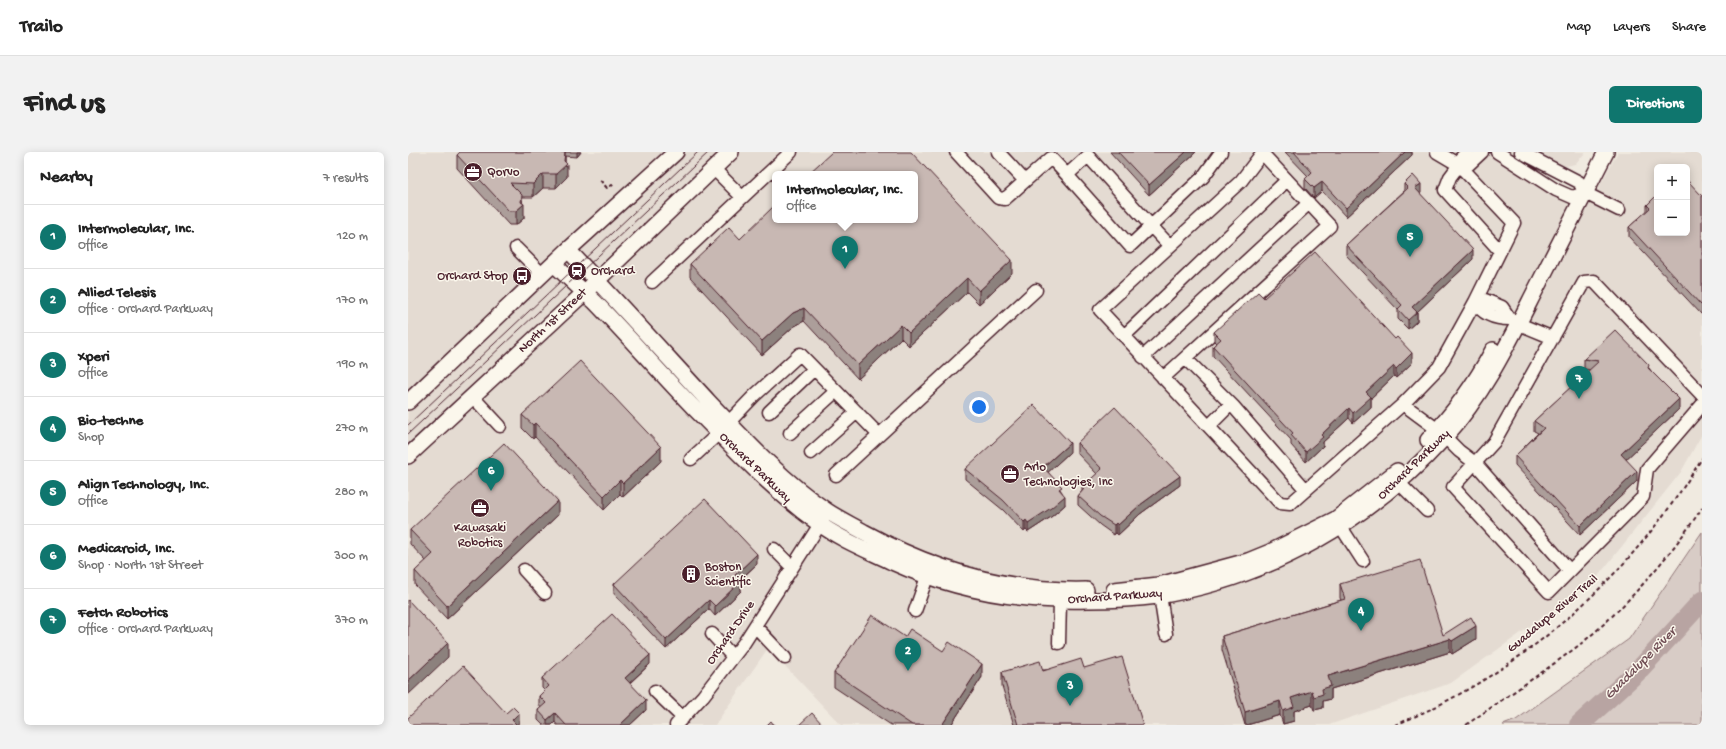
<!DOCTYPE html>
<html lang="en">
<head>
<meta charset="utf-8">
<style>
	:root { --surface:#fff; --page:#f2f2f2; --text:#222; --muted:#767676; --line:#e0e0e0; --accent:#0f766e }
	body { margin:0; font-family:"Gochi Hand",sans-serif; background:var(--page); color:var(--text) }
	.controls { position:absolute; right:12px; top:12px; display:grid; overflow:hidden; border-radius:6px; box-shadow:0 2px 10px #0003 }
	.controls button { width:36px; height:36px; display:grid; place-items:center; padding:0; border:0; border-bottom:1px solid var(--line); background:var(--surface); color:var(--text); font:20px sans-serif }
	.you { position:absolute; left:571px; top:255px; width:14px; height:14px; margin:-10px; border:3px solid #fff; border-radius:50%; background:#1a73e8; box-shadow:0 0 0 6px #1a73e833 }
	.badge { display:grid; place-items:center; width:26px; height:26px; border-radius:50%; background:var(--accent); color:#fff; font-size:13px; font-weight:700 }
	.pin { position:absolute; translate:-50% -33px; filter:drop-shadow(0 1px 2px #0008) }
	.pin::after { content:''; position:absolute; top:21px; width:14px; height:12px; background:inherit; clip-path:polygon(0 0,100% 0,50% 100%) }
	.popup { position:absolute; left:364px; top:19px; width:146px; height:52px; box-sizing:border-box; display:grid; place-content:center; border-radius:6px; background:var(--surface); filter:drop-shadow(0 1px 3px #0005); font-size:13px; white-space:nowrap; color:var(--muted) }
	.popup b { font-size:15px; color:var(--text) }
	.popup::after { content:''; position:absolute; left:50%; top:100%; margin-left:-8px; border:8px solid transparent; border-top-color:var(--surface) }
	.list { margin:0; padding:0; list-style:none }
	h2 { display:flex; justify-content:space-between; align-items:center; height:52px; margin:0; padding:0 16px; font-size:17px }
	h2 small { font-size:13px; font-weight:400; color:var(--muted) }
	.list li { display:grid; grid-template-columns:26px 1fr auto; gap:12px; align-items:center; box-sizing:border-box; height:64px; padding:0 16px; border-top:1px solid var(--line) }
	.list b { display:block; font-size:15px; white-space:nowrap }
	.list p { margin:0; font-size:13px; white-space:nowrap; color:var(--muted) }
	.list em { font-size:13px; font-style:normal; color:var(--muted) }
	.map { position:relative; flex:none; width:1294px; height:573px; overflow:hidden; border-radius:6px }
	header { display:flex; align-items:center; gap:24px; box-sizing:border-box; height:56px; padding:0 20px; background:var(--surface); border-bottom:1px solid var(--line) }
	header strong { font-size:19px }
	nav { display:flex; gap:22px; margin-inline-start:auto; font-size:14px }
	.intro { display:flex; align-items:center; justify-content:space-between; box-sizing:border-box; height:96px; padding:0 24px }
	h1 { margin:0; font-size:28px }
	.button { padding:10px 18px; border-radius:6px; background:var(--accent); color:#fff; font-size:14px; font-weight:700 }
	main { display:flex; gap:24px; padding:0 24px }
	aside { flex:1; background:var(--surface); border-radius:6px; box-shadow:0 2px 10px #0003 }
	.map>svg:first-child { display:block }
	.built { fill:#e4dbd2; fill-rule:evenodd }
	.green { fill:#d8ccc6; stroke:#917678 }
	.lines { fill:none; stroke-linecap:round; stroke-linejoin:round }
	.river { stroke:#b8a4a2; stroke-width:20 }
	.minor-casing { stroke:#4a1f2b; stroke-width:15 }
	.major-casing { stroke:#4a1f2b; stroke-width:18 }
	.path { stroke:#4a1f2b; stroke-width:2; stroke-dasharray:4 3; stroke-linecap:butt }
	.minor { stroke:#fbf7ec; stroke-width:12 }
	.major { stroke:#fbf7ec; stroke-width:15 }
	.tram { stroke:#4a1f2b; stroke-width:1 }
	.wall { fill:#ac9e9a; stroke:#4a1f2b }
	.shaded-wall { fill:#8c817d; stroke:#4a1f2b }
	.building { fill:#c8b8b3; stroke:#4a1f2b }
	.labels { text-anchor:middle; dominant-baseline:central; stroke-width:3; stroke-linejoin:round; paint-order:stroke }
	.poi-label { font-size:13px; fill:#4a1f2b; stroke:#fbf7ec; text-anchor:start }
	.street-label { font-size:13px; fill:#4a1f2b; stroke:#fbf7ec }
	.water-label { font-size:14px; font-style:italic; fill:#704e55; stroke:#fbf7ec }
</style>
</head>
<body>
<header>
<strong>Trailo</strong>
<nav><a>Map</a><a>Layers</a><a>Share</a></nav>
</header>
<div class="intro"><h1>Find us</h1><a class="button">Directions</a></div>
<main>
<aside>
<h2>Nearby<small>7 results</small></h2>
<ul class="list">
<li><span class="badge">1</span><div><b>Intermolecular, Inc.</b><p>Office</p></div><em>120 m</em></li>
<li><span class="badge">2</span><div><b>Allied Telesis</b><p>Office · Orchard Parkway</p></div><em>170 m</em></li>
<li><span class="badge">3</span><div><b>Xperi</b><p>Office</p></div><em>190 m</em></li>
<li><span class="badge">4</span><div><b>Bio-techne</b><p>Shop</p></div><em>270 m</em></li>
<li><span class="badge">5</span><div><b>Align Technology, Inc.</b><p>Office</p></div><em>280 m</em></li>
<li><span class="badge">6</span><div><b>Medicaroid, Inc.</b><p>Shop · North 1st Street</p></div><em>300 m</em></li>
<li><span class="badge">7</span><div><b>Fetch Robotics</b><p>Office · Orchard Parkway</p></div><em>370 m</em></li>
</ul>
</aside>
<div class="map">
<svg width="1294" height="573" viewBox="0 0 1294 573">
	<rect width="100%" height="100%" fill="#f0eae0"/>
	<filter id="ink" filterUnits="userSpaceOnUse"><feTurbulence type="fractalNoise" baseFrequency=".025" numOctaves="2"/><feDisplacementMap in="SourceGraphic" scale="8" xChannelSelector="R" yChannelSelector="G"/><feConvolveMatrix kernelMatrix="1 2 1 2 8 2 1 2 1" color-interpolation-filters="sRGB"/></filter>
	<g filter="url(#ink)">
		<!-- built -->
		<path class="built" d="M0 0H1082L1106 19 1140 40 1178 59 1210 0H1294V282L1273 320 1187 428 1043 531 921 573H433L360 496 307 573H0ZM1249 15H1279V81H1249ZM367 22H507V68H367Z
			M1127 0H1178L1167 12 1159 14 1143 10Z"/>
		<!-- green -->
		<path class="green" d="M1294 380V573H1095L1108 568 1221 487Z"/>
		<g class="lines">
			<!-- river -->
			<path class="river" d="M1171 573 1229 520 1294 449"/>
			<defs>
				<path id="minor" d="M548 0 590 46 597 47 617 29
					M590 0 617 29 643 6 659 23 680 4 743 74 722 94 659 23
					M813 0 795 25 743 74 762 94 692 158 872 351 882 352 995 252 1030 278
					M1059 0 1050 9 1051 13 1057 16 1074 0
					M1089 0 1148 38 1164 45 1177 41
					M1113 0 1171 30 1177 41
					M1051 13 1042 25 1037 38 1091 98
					M306 17 334 45
					M1177 41 1211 58
					M762 94 833 29 855 0
					M108 96 135 123
					M244 130 383 0
					M1077 148 1094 155 1102 167C1087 167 1075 163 1067 150Z
					M1111 172 1145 186
					M716 184 879 28
					M735 205 901 51
					M777 206 825 254 898 338
					M755 226 922 74 854 1
					M1294 243 1186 129 1176 130 1086 290 1045 335 1141 440 1235 345 1239 317 1294 253
					M64 244 92 274
					M995 252 1031 215 1067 150 1106 71 1051 13 1029 0
					M361 260 406 217
					M321 270 346 244 392 202 471 283
					M801 274 823 252
					M382 281 427 240
					M1037 285 1051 299 1067 311 1162 419
					M403 301 449 260
					M283 307 311 281
					M428 323 628 138
					M991 331 1019 359
					M933 375 955 409
					M366 397 384 415
					M116 418 137 441
					M752 443 758 482
					M507 459 519 425
					M347 474 377 506
					M304 482 325 505
					M651 491 652 449
					M247 539 275 566
					M268 573 295 544 336 491 416 366"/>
				<path id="major" d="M160 98C208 148 254 199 301 250 338 289 375 329 419 359 431 367 444 373 456 380 525 418 599 440 678 438
					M146 112C159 125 173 137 187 150 221 185 253 222 287 257 327 297 364 338 410 371 432 387 459 398 484 410 546 438 612 450 680 448 704 448 727 447 750 444 862 426 962 368 1037 285 1075 243 1100 192 1125 143 1150 95 1174 47 1198 0
					M0 250 160 98 268 0
					M1020 288C1045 262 1068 230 1085 198
					M0 304 176 141 323 0
					M706 438 751 433 840 409 862 400 928 367 989 319"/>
			</defs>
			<!-- minor casing -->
			<use href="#minor" class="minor-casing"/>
			<!-- major casing -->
			<use href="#major" class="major-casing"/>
			<!-- path -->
			<path class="path" d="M192 28 199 36 204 33 206 35
				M987 573C1115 521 1223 424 1294 306
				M1058 573C1095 547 1134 521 1170 494 1215 459 1262 404 1294 356"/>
			<!-- minor -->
			<use href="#minor" class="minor"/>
			<!-- major -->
			<use href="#major" class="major"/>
			<!-- tram -->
			<path class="tram" d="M0 273 290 0
				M0 282 301 0"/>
		</g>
		<!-- wall -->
		<path class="wall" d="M52 0H173L169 5 157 4V10L159 25 148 36H135L125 45H114L116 66 108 73H101L49 16V3Z
			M702 0H788L741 43Z
			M877 0H1004V3L938 65 914 39 906 46 897 36V27L900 24Z
			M996 32 1013 41 1012 42 1065 107 1009 160V169L1000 177 990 167V158L938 103V93L996 39Z
			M1294 44V162H1293L1221 85V75L1239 59V53Z
			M282 112 604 121 571 152 559 140 501 194 493 186 450 227 396 169 385 175 354 203 282 125Z
			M856 146 1004 211 988 226 986 224 963 246V255L945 271 941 266 915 290V294L898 310 883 293V288L805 204V194L808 191 806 189V180Z
			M1176 207 1241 216 1271 257 1218 307 1229 329 1172 383 1107 313V304L1130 281 1126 279V269L1182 218 1176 217Z
			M114 263 253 309 215 345 212 342 196 358 127 285 125 287 114 276Z
			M669 291 772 333 732 362 710 383 708 381 706 383 692 373 670 353V344L674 339V335L689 322 669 301Z
			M662 300 640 320 654 340 657 353 643 365 620 380 618 378 616 380 595 358 557 327V317Z
			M150 363 39 467 7 433V419L18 409 2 392V378Z
			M349 412 332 428 333 439 307 464 301 457 258 497 206 442V432Z
			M932 432 1035 483 1068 487 1044 502 1042 500 923 537V547L915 549V556L906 558 904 553 886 559V569L875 572 872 563 839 573H837L814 498V484L933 448 932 446Z
			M497 485 574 525 543 573H483L426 535V521Z
			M242 512 222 531 238 558 222 573H149L147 570 144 573H135L130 568V558L133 556 131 553V544L137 539 134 536V526Z
			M676 516 735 573H606L594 534V520Z"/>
		<!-- shaded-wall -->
		<path class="shaded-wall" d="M157 0V13L159 12V25L148 36V22Z
			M169 0H173L169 5Z
			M778 0H788L741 43V33Z
			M997 0H1004V3L938 65V56Z
			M135 22V36L125 45V32Z
			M914 30V39L906 46V36Z
			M1013 32V41L1007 46V36Z
			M116 52V66L108 73V59Z
			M1065 98V107L1009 160V169L1000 177V168L1004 155Z
			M604 108V121L571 152V139Z
			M559 126V140L501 194V181Z
			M396 156V169L385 175 354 203V189L385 161Z
			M493 173V186L450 227V213Z
			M1004 201V211L988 226V217Z
			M986 214V224L963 246V255L945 271V261L958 240Z
			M1271 247V257L1213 312V302Z
			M941 256V266L915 290V294L898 310V300L913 283Z
			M127 271V285L125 287V273Z
			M662 291V300L635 325V315Z
			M253 295V309L215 345V331Z
			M1229 319V329L1172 383V374Z
			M772 324V333L732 362 710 383V373L732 353Z
			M212 328V342L196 358V344Z
			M657 344V353L643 365 620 380V371Z
			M150 349V363L39 467V454Z
			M618 368V378L616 380V370Z
			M708 371V381L706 383V373Z
			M349 402V412L327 432V423Z
			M333 429V439L307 464V454Z
			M301 448V457L258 497V488Z
			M1068 474V487L1044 502V489Z
			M1042 487V500L923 537V547L915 549V556L906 558V545L914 537 920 524Z
			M40 491V505L0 543V529Z
			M242 503V512L217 535V526Z
			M574 512V525L543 573H534Z
			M904 539V553L886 559V569L875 572V559L883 546Z
			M238 548V558L222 573H212Z
			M872 549V563L839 573H837V560Z
			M111 561V571L108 573 104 568Z
			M147 561V570L144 573H139V568Z"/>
		<!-- building -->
		<path class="building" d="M52 0H157L156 9 159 12 148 22H135L125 32 102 31 114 43 113 50 116 52 108 59H101L49 3Z
			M424 0H503L604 108 571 139 559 126 501 181 493 173 450 213 396 156 385 161 354 189 282 112 321 75 332 87 367 53V68H507V22H400Z
			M710 0H778L741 33Z
			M886 0H997L938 56 914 30 906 36 897 27 904 20Z
			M1005 23 1013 32 1007 36 1065 98 1004 155 1009 160 1000 168 990 157 994 153 938 93 1000 36 996 32Z
			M1279 28 1294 44V152L1293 153 1221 75 1242 56 1239 53 1249 43V81H1279Z
			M907 100 987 187 989 185 1004 201 988 217 986 214 958 240 963 245 945 261 941 256 913 283 915 285 898 300 883 283 885 281 805 194 813 187 806 180 850 140 856 146Z
			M1207 178 1241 213 1240 216 1271 247 1213 302 1229 319 1172 374 1107 304 1136 276 1126 269 1191 209 1176 207Z
			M172 209 253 295 215 331 212 328 196 344 127 271 125 273 114 263Z
			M626 253 662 291 635 315 654 335 651 337 657 344 643 356 620 371 618 368 616 370 595 348 557 317Z
			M707 255 772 324 732 353 710 373 708 371 706 373 692 364 670 344 676 337 674 335 694 317 669 291Z
			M96 291 150 349 39 454 7 419 25 402 2 378Z
			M297 347 349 402 327 423 333 429 307 454 301 448 258 488 206 432Z
			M1012 408 1035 483 1063 465 1068 474 1044 489 1042 487 920 524 923 534 914 537 915 542 906 545 904 539 883 546 886 555 875 559 872 549 837 560 814 484 937 447 932 432Z
			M0 448 40 491 0 529Z
			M204 462 242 503 217 526 238 548 212 573H158L147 561 139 568 130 558 138 551 131 544 141 534 134 526Z
			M464 463 497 485 502 477 535 499 541 490 574 512 534 573H504L426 521Z
			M714 505 735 573H610L594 520 632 509 635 519 673 507 676 516Z
			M55 514 98 561 105 555 111 561 104 568 109 573H0V566Z
			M404 561 415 573H391Z
			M363 569 366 573H359Z"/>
	</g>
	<!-- icons -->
	<defs>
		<symbol id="office-disc" viewBox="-11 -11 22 22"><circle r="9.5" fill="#4a1f2b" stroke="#fbf7ec"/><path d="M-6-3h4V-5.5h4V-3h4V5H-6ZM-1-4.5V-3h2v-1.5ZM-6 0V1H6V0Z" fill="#fff"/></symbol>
		<symbol id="station-disc" viewBox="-11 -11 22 22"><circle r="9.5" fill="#4a1f2b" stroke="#fbf7ec"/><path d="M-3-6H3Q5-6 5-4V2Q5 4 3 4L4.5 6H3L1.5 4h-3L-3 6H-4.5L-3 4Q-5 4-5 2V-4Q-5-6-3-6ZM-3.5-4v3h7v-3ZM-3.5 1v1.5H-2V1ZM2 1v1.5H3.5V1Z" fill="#fff"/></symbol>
		<symbol id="bus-disc" viewBox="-11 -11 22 22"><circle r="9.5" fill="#4a1f2b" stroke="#fbf7ec"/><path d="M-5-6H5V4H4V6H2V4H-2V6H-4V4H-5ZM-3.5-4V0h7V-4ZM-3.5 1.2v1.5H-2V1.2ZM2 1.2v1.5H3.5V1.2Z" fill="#fff"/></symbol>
		<symbol id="building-disc" viewBox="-11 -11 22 22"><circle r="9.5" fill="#4a1f2b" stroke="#fbf7ec"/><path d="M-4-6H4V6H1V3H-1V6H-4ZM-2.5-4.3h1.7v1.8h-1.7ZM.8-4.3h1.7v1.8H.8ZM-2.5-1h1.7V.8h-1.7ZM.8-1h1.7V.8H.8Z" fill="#fff"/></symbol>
	</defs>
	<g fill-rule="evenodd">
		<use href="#office-disc" x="54" y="9" width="22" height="22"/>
		<use href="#station-disc" x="158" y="108" width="22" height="22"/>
		<use href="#bus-disc" x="103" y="113" width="22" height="22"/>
		<use href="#office-disc" x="591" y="311" width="22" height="22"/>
		<use href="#office-disc" x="61" y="345" width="22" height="22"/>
		<use href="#building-disc" x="272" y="411" width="22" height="22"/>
	</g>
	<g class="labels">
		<!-- poi labels -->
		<g class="poi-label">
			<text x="79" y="20">Qorvo</text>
			<text x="183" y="119">Orchard</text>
			<text x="100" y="124" text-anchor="end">Orchard Stop</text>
			<text x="616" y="315">Arlo<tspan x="616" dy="15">Technologies, Inc</tspan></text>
			<text x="72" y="376" text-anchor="middle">Kawasaki<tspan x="72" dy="15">Robotics</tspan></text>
			<text x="297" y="415">Boston<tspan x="297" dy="15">Scientific</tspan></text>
		</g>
		<!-- street labels -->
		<g class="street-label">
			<text transform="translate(145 169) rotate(-43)">North 1st Street</text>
			<text transform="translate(1006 313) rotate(-44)">Orchard Parkway</text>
			<text transform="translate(347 316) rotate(44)">Orchard Parkway</text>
			<text transform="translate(707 445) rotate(-4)">Orchard Parkway</text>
			<text transform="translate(1145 462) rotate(-40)">Guadalupe River Trail</text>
			<text transform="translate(323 481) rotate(-55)">Orchard Drive</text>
		</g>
		<!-- water labels -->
		<g class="water-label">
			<text transform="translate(1233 512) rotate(-45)">Guadalupe River</text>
		</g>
	</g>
</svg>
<div class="controls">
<button>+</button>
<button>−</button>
</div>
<div class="you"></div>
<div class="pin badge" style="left:437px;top:117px">1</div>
<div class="popup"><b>Intermolecular, Inc.</b>Office</div>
<div class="pin badge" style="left:500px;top:519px">2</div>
<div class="pin badge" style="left:662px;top:554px">3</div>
<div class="pin badge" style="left:953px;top:479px">4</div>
<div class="pin badge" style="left:1002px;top:105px">5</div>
<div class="pin badge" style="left:83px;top:339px">6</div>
<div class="pin badge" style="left:1171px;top:247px">7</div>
</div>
</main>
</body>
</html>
